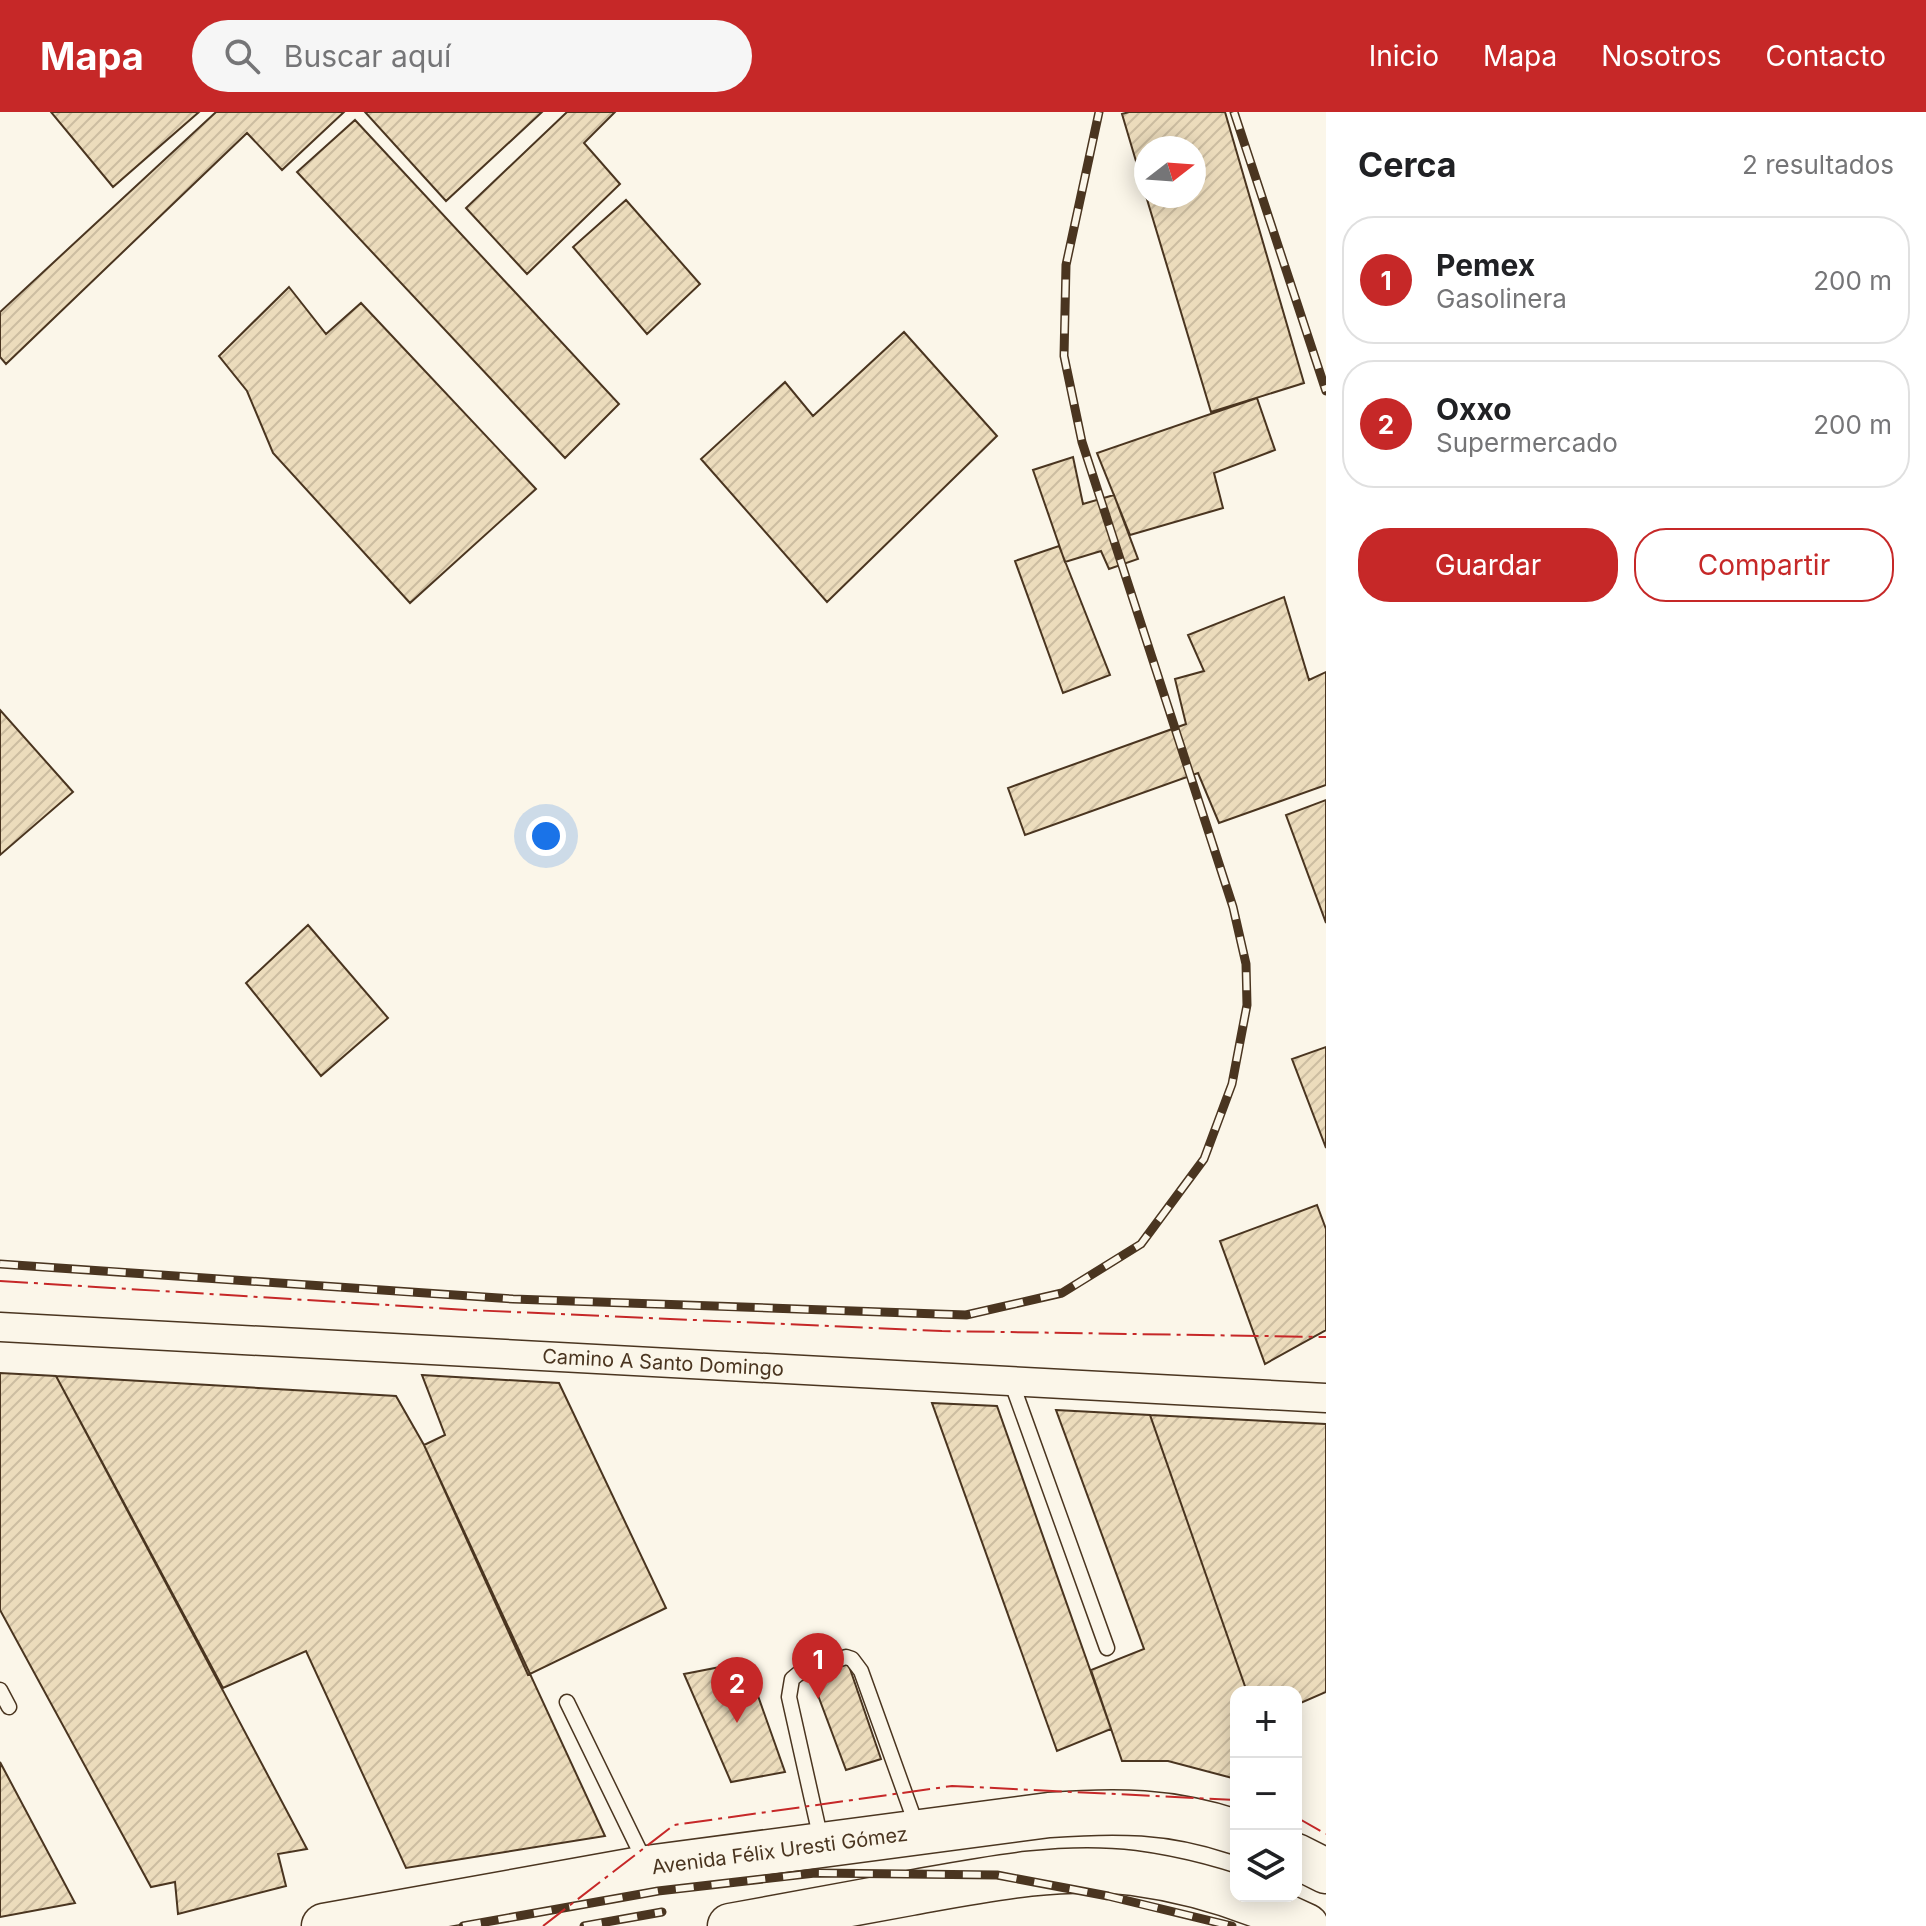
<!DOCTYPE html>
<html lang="es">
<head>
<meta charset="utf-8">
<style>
	:root { --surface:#fff; --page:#f6f6f6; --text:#202124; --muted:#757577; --line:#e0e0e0; --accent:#c62828 }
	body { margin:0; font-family:Inter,sans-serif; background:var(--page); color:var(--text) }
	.controls { position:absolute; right:24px; bottom:24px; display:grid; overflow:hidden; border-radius:16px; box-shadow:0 4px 20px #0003 }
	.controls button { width:72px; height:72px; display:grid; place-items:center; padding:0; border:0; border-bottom:2px solid var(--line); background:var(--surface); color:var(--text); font:40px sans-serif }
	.compass { position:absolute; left:1134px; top:24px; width:72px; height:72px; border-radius:50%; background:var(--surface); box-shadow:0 4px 20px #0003; rotate:73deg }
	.you { position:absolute; left:546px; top:724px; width:28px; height:28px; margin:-20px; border:6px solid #fff; border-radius:50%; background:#1a73e8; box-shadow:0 0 0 12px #1a73e833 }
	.badge { display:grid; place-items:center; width:52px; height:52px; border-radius:50%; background:var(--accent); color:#fff; font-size:26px; font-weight:700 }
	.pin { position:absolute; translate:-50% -66px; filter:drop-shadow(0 2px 4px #0008) }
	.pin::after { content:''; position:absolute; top:42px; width:28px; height:24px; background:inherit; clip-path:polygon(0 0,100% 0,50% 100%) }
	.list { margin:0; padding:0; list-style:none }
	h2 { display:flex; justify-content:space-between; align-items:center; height:104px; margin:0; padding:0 32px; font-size:34px }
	h2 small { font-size:26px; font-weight:400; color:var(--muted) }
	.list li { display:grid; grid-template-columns:52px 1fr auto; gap:24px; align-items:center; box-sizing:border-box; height:128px; margin:0 16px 16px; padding:0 16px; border:2px solid var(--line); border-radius:32px }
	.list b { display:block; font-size:30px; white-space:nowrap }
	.list p { margin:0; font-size:26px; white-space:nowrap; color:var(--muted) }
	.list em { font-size:26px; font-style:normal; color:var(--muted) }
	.actions { display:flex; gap:16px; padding:24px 32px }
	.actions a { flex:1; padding:18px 0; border:2px solid var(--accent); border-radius:32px; text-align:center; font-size:28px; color:var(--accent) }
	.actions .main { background:var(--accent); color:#fff }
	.icon { flex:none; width:44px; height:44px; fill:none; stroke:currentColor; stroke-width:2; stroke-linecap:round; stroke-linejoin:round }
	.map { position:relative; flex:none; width:1326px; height:1814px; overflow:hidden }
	header { display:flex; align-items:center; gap:48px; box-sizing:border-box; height:112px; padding:0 40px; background:var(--accent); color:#fff }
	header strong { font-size:38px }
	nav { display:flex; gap:44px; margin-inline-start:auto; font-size:28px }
	.search { width:560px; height:72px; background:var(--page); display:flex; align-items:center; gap:20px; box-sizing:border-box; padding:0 28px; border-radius:44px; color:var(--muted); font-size:30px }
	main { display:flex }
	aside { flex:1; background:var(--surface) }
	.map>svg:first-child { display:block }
	.building { fill:url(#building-hatch); stroke:#4a3520; stroke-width:2 }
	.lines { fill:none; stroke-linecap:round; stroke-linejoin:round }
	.lane-casing { stroke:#4a3520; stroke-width:17 }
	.street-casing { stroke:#4a3520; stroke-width:31 }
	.primary-casing { stroke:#4a3520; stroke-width:47 }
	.lane { stroke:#fbf6e9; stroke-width:14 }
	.street { stroke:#fbf6e9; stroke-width:28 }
	.primary { stroke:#fbf6e9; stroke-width:44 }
	.rail-casing { stroke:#4a3520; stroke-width:9 }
	.rail { stroke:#fbf6e9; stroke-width:6; stroke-dasharray:18; stroke-linecap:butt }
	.power { stroke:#c62828; stroke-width:2; stroke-dasharray:28 6 4 6; stroke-linecap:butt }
	.labels { text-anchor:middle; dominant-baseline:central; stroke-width:6; stroke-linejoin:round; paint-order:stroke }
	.street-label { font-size:20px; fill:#4a3520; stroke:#fbf6e9 }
</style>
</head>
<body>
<header>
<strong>Mapa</strong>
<div class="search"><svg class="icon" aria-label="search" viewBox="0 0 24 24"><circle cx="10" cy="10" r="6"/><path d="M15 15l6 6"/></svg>Buscar aquí</div>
<nav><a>Inicio</a><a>Mapa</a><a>Nosotros</a><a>Contacto</a></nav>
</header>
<main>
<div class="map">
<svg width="1326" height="1814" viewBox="0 0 1326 1814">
	<defs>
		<pattern id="building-hatch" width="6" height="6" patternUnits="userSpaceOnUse" patternTransform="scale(2)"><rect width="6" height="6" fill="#ecdcbc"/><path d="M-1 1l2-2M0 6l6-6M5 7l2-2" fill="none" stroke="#ccbda1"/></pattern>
	</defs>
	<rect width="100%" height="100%" fill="#fbf6e9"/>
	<!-- building -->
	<path class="building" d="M51 0H199L113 75Z
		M216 0H344L282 58 247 21 6 252 0 245V200Z
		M365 0H542L446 89Z
		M567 0H615L584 31 620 72 527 162 466 96Z
		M1129 0H1225L1304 271 1211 300 1146 84H1194V36H1146V83L1122 2Z
		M355 8 619 292 565 346 297 60Z
		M626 88 700 172 647 222 573 135Z
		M289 175 326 222 361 191 536 377 410 491 273 341 247 279 219 244Z
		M904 220 997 324 827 490 701 347 785 270 813 304Z
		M1257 286 1275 338 1214 361 1223 396 1130 423 1097 341Z
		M1073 345 1083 392 1114 383 1138 447 1109 457 1101 439 1065 450 1033 358Z
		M1059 434 1110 563 1063 581 1015 449Z
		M1284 485 1309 568 1326 560V673L1219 711 1198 661 1025 723 1008 676 1186 612 1175 567 1204 559 1188 523Z
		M0 598 73 680 0 743Z
		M1326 688V811L1286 703Z
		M308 813 388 906 321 964 246 871Z
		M1326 935V1036L1292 947Z
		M1317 1093 1326 1117V1218L1265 1252 1220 1129Z
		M0 1261 56 1264 307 1737 278 1742 286 1774 178 1802 175 1770 151 1775 0 1498Z
		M422 1263 559 1271 666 1496 528 1563 424 1333 445 1323Z
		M56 1264 396 1284 424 1333 605 1724 406 1756 306 1539 223 1576Z
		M932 1291 997 1294 1111 1617 1057 1639Z
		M1056 1298 1150 1303 1247 1580H1236V1667L1168 1649H1122L1091 1558 1144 1537Z
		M1150 1303 1326 1312V1580L1296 1593V1580H1247Z
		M746 1550 785 1660 731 1670 684 1562Z
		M848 1551 881 1647 846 1658 810 1562Z
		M0 1650 75 1791 0 1805Z"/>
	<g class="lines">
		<defs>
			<path id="lane" d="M1011 1269 1107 1536
				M0 1578 9 1595
				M567 1590 646 1752
				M821 1728 789 1585 792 1567 798 1562 846 1545 852 1547 861 1559 917 1715"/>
			<g id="street">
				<path id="s1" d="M0 1215 1326 1286"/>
			</g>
			<g id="primary">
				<path d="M1296 1744 1326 1759"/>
				<path id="s2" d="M324 1814 647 1756 1049 1703C1117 1698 1170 1698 1236 1720"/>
				<path d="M730 1814C790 1803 850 1792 910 1781 982 1768 1058 1752 1133 1761 1193 1769 1252 1788 1306 1814"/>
			</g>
		</defs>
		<!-- lane casing -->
		<use href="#lane" class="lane-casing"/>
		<!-- street casing -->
		<use href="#street" class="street-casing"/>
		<!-- primary casing -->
		<use href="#primary" class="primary-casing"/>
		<!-- lane -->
		<use href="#lane" class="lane"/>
		<!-- street -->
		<use href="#street" class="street"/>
		<!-- primary -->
		<use href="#primary" class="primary"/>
		<defs>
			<path id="rail" d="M1234 0 1326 279
				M0 1152 513 1187 966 1203 1062 1181 1141 1132 1204 1047 1232 972 1247 893 1246 852 1233 795 1082 330 1064 244 1066 153 1099 0
				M463 1814 658 1779 815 1761 997 1763 1108 1784 1232 1814
				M584 1814 662 1800"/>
		</defs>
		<!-- rail casing -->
		<use href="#rail" class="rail-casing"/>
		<!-- rail -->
		<use href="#rail" class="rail"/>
		<!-- power -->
		<path class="power" d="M0 1169 469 1198 942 1219 1326 1225
			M1296 1705 1326 1722
			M543 1814 674 1713 952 1674 1236 1688"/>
	</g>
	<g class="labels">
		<!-- street labels -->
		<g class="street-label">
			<text stroke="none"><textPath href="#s1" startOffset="664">Camino A Santo Domingo</textPath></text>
			<text stroke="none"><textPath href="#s2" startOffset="462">Avenida Félix Uresti Gómez</textPath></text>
		</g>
	</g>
</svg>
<div class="controls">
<button>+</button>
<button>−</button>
<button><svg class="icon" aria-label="layers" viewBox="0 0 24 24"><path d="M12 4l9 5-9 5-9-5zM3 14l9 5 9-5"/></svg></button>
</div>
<svg class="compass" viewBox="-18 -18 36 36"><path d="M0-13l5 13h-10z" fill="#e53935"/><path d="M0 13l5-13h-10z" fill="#757577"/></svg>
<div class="you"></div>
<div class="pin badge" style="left:818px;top:1587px">1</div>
<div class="pin badge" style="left:737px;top:1611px">2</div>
</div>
<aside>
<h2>Cerca<small>2 resultados</small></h2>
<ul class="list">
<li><span class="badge">1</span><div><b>Pemex</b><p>Gasolinera</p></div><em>200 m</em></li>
<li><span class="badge">2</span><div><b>Oxxo</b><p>Supermercado</p></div><em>200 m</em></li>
</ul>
<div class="actions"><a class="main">Guardar</a><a>Compartir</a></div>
</aside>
</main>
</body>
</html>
